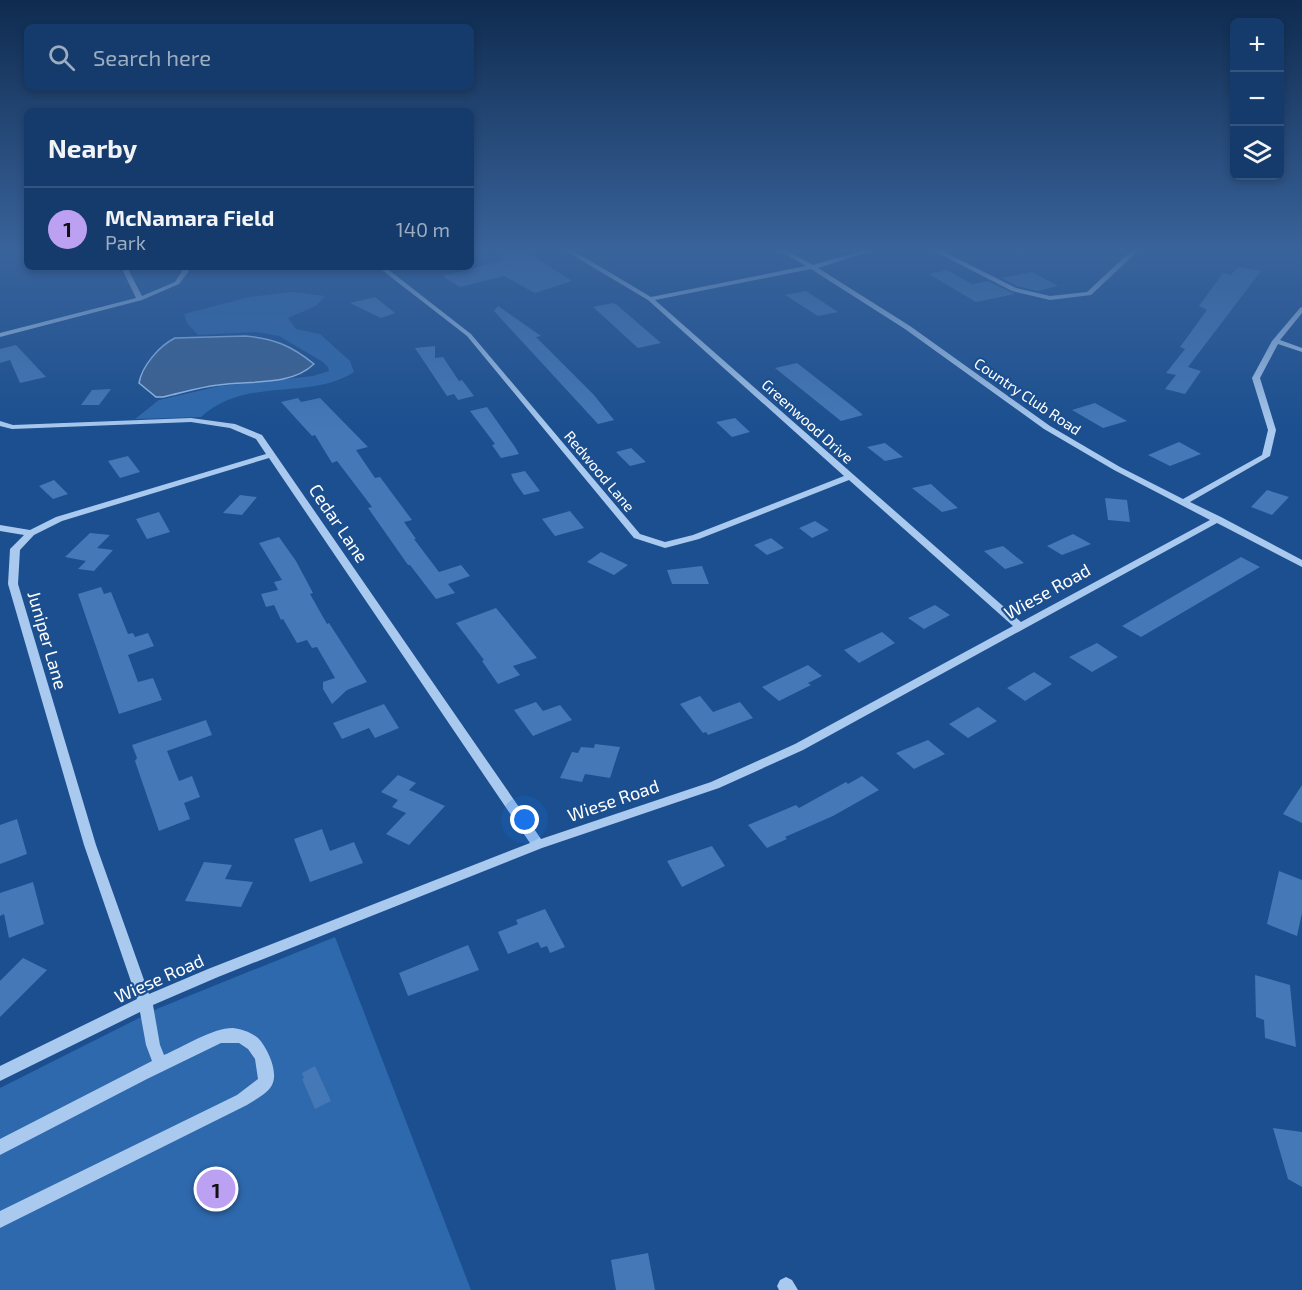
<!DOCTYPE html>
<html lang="en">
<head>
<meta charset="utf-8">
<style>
	:root { --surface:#143b6b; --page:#214673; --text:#f1f3f6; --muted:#9dadc1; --line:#33557e; --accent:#bca0f2 }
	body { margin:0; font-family:"Exo 2",sans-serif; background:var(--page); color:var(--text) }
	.controls { position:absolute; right:18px; top:18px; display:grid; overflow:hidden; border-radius:9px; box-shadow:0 3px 9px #0003 }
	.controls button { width:54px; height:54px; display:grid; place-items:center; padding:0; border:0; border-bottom:2px solid var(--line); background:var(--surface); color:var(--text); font:30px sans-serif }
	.you { position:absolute; left:525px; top:820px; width:21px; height:21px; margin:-15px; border:4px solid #fff; border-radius:50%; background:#1a73e8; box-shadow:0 0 0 9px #1a73e833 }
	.badge { display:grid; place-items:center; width:39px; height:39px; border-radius:50%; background:var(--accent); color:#111; font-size:20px; font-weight:700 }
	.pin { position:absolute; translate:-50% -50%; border:3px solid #fff; box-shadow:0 2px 6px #0006 }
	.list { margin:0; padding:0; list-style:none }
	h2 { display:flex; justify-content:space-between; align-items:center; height:78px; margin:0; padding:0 24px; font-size:26px }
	h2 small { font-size:20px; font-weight:400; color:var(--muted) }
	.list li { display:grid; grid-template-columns:39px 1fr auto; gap:18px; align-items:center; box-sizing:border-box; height:84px; padding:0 24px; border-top:2px solid var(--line) }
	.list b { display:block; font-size:22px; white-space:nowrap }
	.list p { margin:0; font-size:20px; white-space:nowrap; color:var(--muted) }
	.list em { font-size:20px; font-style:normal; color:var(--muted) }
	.icon { flex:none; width:33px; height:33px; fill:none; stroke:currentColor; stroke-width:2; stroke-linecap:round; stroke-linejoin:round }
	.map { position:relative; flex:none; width:1302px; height:1290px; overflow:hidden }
	.search { position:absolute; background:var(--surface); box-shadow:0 3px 9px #0003; left:24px; top:24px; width:450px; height:66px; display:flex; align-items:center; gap:15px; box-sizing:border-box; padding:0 21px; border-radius:9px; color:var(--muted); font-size:22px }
	.panel { position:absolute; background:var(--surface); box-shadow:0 3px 9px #0003; left:24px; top:108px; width:450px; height:162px; border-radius:9px }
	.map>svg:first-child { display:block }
	.green { fill:#2e69ad }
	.water { fill:#3c6290; stroke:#9cc4f0; stroke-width:1.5 }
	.building { fill:#4478b7 }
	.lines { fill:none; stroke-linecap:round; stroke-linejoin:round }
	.minor { fill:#a9c9ee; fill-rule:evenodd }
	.labels { text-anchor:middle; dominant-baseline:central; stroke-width:4.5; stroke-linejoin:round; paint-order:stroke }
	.far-street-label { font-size:15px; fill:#fff; stroke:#1b4f8f }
	.street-label { font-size:18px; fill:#fff; stroke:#1b4f8f }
</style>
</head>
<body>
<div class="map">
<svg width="1302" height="1290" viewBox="0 0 1302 1290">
	<rect width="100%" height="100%" fill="#1b4f8f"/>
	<!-- green -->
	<path class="green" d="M292 292 325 296 316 306 288 318 296 329 320 334 350 361 354 372C310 401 245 376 201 417L135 419 159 400 220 386 313 376 329 371 328 367 323 362 279 336 256 332 198 335 187 323 184 314 249 297Z
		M335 937 471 1290H0V1088L159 1008Z"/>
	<!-- water -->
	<path class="water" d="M245 336C273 338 292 346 314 364 290 387 249 380 218 385 200 387 181 393 163 397H156L139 383C142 366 159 346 175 338Z"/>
	<!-- building -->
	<path class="building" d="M492 250H524L572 281 535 293 504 276 460 287 442 276 506 260Z
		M1238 267 1261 271 1188 367 1201 371 1185 394 1165 389 1176 375 1166 373 1185 349 1180 347 1207 310 1199 306 1223 273 1231 275Z
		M947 270 972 284 988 281 1015 294 976 302 929 274Z
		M1032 272 1058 286 1037 291 1017 286 1001 278Z
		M806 291 838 312 818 316 785 295Z
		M375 297 395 313 381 318 350 303Z
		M613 303 617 305 661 343 638 348 593 307Z
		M498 306 541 336 536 337 594 395 614 420 598 424 494 311Z
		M16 345 46 377 20 383 10 360 0 363V349Z
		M435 346V358L443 357 459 381 462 380 474 396 458 400 454 394 447 396 415 348Z
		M797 363 856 409 863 415 841 421 775 368Z
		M111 389 99 405H81L92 390Z
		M298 398 301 402 320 398 368 447 356 450 375 478 380 477 412 520 404 522 416 539H414L439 572 461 565 470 576 448 584 455 593 436 599 410 565H408L368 508 372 507 337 461 332 463 315 435 312 436 281 402Z
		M1095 403 1127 421 1103 428 1072 410Z
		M487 407 515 447 519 454 501 458 492 445 495 444 470 411Z
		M735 418 750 432 732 437 716 422Z
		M1179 442 1201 454 1170 466 1148 455Z
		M885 443 903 457 885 461 867 447Z
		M631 448 646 462 630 466 616 452Z
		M128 456 140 472 120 478 108 461Z
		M525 471 540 491 524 495 514 481 511 474Z
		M54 480 68 494 53 499 39 486Z
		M931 484 943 495 958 508 942 512 912 488Z
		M1267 490 1289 497 1272 515 1251 507Z
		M240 495 257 497 242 515 223 513Z
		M1105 498 1127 500 1130 522 1108 520Z
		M570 511 584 528 555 536 542 519Z
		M159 512 170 532 147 539 136 519Z
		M815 521 829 530 812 538 799 528Z
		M90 533 110 535 97 548 113 550 94 571 78 569 86 561 65 557Z
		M1073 534 1091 544 1062 555 1047 546Z
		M279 537 296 561 313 593 310 594 327 624 329 623 367 682 347 690 332 704 323 689V682L335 678 317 647 312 648 307 640 297 643 283 619 281 620 274 605 266 607 261 594 278 590 274 582 282 580 259 543Z
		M771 538 784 548 767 555 754 545Z
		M1003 546 1024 563 1005 569 984 551Z
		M601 552 628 565 614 575 587 562Z
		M1241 557 1260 567 1141 637 1122 626Z
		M702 566 709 584H672L667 570Z
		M101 587 104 594 111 592 128 634 133 633 135 637 148 633 154 646 128 655 138 682 153 678 162 700 119 714 78 594Z
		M935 605 950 615 924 629 908 618Z
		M496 608 537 658 513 666 520 675 498 684 482 661 484 660 456 623Z
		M882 632 895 643 859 663 844 650Z
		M1097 643 1118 657 1092 672 1069 657Z
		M808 665 822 676 808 683 811 685 779 701 762 687Z
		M1034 672 1052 684 1025 701 1007 688Z
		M700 696 713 712 740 702 753 718 708 735 706 732 703 733 680 704Z
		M536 702 543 711 560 705 572 720 533 736 514 710Z
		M384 704 399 728 375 738 369 728 342 739 333 723Z
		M978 707 997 721 968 738 949 724Z
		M206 720 212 735 167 751 179 781 192 776 200 797 184 803 190 819 159 831 135 761 137 758 132 745Z
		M928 740 945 754 914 769 896 753Z
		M595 744 620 747 610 778 585 774 582 782 560 778 572 752 578 753 581 747 594 748Z
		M398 775 416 783 409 790 445 806 409 845 386 834 406 813 392 807 398 800 381 792Z
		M862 776 879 790 833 816 785 837 787 839 767 848 748 825 796 805 799 808 846 782 848 784Z
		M1302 785V823L1283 814Z
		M17 819 27 854 0 864V825Z
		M322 829 330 851 354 842 363 863 310 882 294 839Z
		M712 846 725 866 682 887 667 861Z
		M204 862 232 865 225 879 253 882 241 907 185 901Z
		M1279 871 1302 880V913L1297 936 1267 924Z
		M33 882 44 924 9 938 4 914 0 916V893Z
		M545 909 565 947 550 953 547 946 541 948 538 942 508 954 498 932 518 924 516 920Z
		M468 945 479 970 408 996 399 973Z
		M23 958 47 970 0 1017V981Z
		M1255 975 1290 985 1296 1047 1265 1038 1264 1020 1256 1017Z
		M315 1066 331 1101 315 1109 302 1079 304 1078 302 1073Z
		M1273 1128 1302 1132V1187L1288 1179Z
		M648 1253 655 1290H616L611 1260Z"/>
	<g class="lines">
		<!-- minor -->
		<path class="minor" d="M564 250H572L651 297 806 266 778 250H786L813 265 864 250H875L818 268 910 326 1050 426 1120 467 1183 499 1262 455 1268 430 1252 378 1272 341 1300 308 1302 307V313L1280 340 1302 348V352L1278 344 1260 378 1276 430 1270 456 1190 502 1221 517 1302 560V567L1217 523 803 750 719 788 542 848 218 977 153 1005 160 1045 164 1055C183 1047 212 1028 233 1028 241 1029 251 1032 258 1038 267 1047 279 1072 272 1085 267 1094 256 1099 247 1105L0 1228V1211L237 1095 258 1079 255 1059 248 1049 239 1043H221L147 1079 0 1155V1139L152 1061 146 1045 140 1012 0 1081V1066L137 999 84 845 8 584 10 549 24 535 0 531V525L30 530 56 517 266 454 256 439 230 428 191 422 12 429 0 426V421L13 425 191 418 235 424 262 435 541 839 711 782 795 744 1013 626 849 480 699 539 665 548 634 538 467 336 378 267H385L471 334 640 534 665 542 693 535 844 476 648 300ZM811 269 905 329 1044 429 1114 470 1210 520 1021 622 655 300ZM269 458 530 843 208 969 149 994 96 845 18 584 20 550 34 535 62 521Z
			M932 250H940L1016 288 1050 296 1087 292 1132 250H1139L1091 295 1050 300 1012 291Z
			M124 267H130L129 271 142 296 175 282 182 271 178 267H185L189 271 179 284 142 300 0 337V333L136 298 123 271Z
			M786 1277 792 1280 798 1290H779L777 1286 780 1280Z"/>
	</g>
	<!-- sky -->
	<linearGradient id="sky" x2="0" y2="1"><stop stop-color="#0f2b4f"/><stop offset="0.58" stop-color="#39639b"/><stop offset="1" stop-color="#39639b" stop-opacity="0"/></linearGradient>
	<rect width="1302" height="431" fill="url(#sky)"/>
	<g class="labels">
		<!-- far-street labels -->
		<g class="far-street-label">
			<text transform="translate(1028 396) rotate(34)">Country Club Road</text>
			<text transform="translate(808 421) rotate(42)">Greenwood Drive</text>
			<text transform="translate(600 471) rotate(50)">Redwood Lane</text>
		</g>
		<!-- street labels -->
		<g class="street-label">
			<text transform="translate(339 523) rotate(56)">Cedar Lane</text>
			<text transform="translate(1047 591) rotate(-29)">Wiese Road</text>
			<text transform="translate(48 640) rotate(74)">Juniper Lane</text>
			<text transform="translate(613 800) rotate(-19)">Wiese Road</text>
			<text transform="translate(159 978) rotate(-24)">Wiese Road</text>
		</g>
	</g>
</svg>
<div class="controls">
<button>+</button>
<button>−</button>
<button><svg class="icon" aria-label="layers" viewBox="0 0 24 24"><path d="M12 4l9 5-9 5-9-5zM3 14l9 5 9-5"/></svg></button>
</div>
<div class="you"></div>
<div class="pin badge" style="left:216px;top:1189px">1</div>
<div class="search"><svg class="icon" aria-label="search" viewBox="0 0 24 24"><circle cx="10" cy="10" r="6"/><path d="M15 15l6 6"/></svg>Search here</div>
<section class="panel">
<h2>Nearby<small></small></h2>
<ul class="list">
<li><span class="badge">1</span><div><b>McNamara Field</b><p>Park</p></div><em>140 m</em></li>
</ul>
</section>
</div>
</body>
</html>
